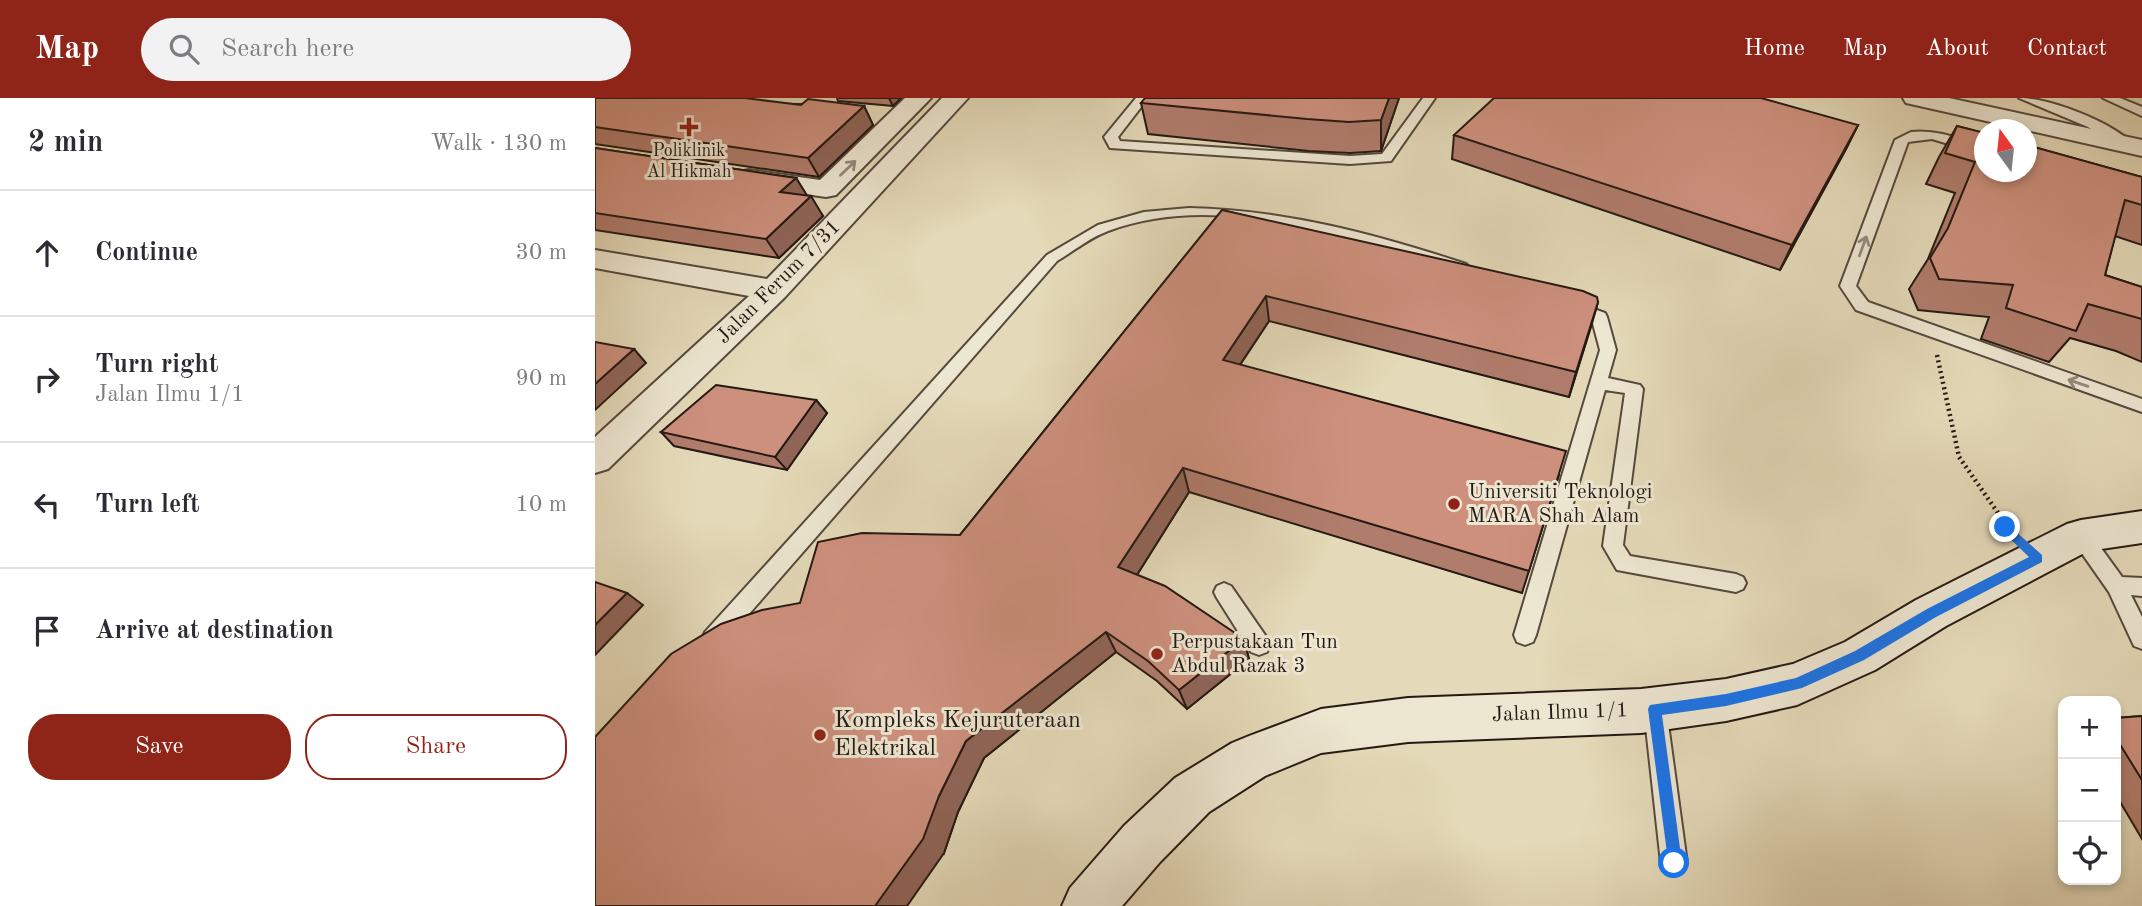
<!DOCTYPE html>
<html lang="en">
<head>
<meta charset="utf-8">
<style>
	:root { --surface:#fff; --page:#f2f2f3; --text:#2b2b33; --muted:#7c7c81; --line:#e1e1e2; --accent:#8f2418 }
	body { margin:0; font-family:"Old Standard TT",serif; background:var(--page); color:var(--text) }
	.controls { position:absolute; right:21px; bottom:21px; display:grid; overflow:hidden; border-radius:14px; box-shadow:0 4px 10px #0003 }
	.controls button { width:63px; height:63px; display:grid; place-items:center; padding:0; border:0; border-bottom:2px solid var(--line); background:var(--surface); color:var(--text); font:35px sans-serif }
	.compass { position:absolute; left:1379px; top:21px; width:63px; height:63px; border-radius:50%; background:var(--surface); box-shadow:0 4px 10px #0003; rotate:345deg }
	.stop { position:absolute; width:21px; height:21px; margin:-16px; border:5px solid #1a73e8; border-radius:50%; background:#fff }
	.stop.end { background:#1a73e8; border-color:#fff; box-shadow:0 2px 7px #0008 }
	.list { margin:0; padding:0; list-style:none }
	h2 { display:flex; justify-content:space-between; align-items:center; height:91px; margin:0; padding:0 28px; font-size:30px }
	h2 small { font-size:23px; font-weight:400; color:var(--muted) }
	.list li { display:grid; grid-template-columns:46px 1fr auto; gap:21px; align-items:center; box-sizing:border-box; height:126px; padding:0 28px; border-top:2px solid var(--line) }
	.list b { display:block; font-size:26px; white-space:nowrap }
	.list p { margin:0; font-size:23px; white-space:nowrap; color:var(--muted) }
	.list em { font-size:23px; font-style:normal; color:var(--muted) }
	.actions { display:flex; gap:14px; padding:21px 28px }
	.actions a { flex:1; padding:16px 0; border:2px solid var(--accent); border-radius:28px; text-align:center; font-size:24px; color:var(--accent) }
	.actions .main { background:var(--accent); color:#fff }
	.icon { flex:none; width:38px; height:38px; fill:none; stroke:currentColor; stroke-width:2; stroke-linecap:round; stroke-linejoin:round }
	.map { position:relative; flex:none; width:1547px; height:808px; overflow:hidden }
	header { display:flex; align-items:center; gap:42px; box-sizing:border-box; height:98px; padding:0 35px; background:var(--accent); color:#fff }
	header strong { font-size:33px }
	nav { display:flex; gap:38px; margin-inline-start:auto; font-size:24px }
	.search { width:490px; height:63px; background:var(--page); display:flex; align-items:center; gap:18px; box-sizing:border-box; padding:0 24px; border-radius:38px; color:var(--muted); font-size:26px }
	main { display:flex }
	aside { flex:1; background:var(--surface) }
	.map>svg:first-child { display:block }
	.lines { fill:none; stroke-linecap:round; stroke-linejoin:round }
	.lane-casing { stroke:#55493d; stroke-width:4 }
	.street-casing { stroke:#55493d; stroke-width:4 }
	.secondary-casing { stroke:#251914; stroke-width:4 }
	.path { stroke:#251914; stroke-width:4.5; stroke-dasharray:2 3.5; stroke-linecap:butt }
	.lane { fill:#ede6d1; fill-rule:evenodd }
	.street { fill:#ede6d1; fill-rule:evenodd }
	.secondary { fill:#ede6d1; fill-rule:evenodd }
	.wall { fill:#b07c6c; stroke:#251914; stroke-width:2 }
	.shaded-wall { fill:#906558; stroke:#251914; stroke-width:2 }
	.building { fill:#cd907d; stroke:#251914; stroke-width:2 }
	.oneway { stroke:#938a7c }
	.route { fill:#1a73e8 }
	.poi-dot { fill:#8f2418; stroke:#ede6d1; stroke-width:2.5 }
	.labels { text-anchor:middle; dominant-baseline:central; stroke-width:6; stroke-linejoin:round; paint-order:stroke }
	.far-poi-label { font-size:18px; fill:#251914; stroke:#ede6d1 }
	.street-label { font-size:21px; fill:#251914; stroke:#ede6d1 }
	.poi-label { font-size:21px; fill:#251914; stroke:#ede6d1; text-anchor:start }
	.near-poi-label { font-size:24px; fill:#251914; stroke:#ede6d1; text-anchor:start }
</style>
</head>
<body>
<header>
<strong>Map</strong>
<div class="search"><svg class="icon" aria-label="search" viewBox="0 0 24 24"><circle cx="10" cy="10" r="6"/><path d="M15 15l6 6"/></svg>Search here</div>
<nav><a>Home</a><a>Map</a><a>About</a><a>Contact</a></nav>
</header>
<main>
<aside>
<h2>2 min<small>Walk · 130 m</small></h2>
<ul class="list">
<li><svg class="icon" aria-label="ahead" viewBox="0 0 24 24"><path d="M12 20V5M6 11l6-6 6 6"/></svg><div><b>Continue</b></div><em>30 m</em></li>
<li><svg class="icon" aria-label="right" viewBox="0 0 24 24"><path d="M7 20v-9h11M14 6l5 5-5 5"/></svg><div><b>Turn right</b><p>Jalan Ilmu 1/1</p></div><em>90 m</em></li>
<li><svg class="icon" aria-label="left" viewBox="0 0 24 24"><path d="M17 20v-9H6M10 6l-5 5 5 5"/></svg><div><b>Turn left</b></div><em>10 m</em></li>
<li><svg class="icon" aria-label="arrive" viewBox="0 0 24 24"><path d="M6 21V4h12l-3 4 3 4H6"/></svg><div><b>Arrive at destination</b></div></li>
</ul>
<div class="actions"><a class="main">Save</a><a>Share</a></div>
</aside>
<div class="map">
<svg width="1547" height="808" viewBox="0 0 1547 808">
	<rect width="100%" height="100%" fill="#e4d9b8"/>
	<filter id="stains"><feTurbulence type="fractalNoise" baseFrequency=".00286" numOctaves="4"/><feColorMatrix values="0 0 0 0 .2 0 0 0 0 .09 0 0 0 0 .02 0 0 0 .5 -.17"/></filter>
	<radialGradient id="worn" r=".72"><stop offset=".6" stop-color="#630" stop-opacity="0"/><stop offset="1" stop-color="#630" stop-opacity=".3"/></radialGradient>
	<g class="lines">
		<defs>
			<path id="lane" d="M541 0H553L523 39 525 43 755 58 787 56 828 0H840L796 63 755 66 515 50 509 39Z
				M1424 0C1455 0 1517 24 1539 47L1537 50H1527L1493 29Z
				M1508 0H1525L1547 9V18Z
				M1316 34C1342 31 1365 41 1390 49V57L1337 41 1313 44 1261 188 1273 204 1547 301V314L1261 212 1245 188 1300 42Z
				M594 110C690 112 780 136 871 166L874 169 866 174C753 144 630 90 513 133 494 140 479 153 462 163L126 548 118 551 110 548 107 541 110 534 452 157 503 127 549 114Z
				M977 203 1010 215 1012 219 1021 252 1013 280 1045 287 1048 291 1028 447 1035 458 1141 476 1148 479 1151 485 1148 491 1141 494 1022 472 1008 448 1030 295 1010 292 941 537 938 544 930 547 922 544 919 537 1005 252 997 222 971 212 969 208Z
				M1486 430 1493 432 1527 479 1547 480V498L1536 497 1547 519V551L1539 548 1514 494 1479 444 1476 438 1479 432Z
				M629 485 636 488 672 540 675 547 672 554 664 557 656 554 622 500 619 494 622 488Z
				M1060 600 1068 603 1071 611 1092 765 1088 774 1079 778 1070 774 1066 765 1049 611 1052 603Z"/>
			<path id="street" d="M310 0H336L241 97 231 99 154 88 144 86 140 80 144 74 154 72 225 82Z
				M347 0H373L190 199 13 371 0 375V339L154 198 0 170V152L172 181Z
				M1308 0H1354L1547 42V58L1320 7 1311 5Z"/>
			<path id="secondary" d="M1547 413V445L1493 453 1351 528 1280 572 1202 607 1131 623 1046 635 813 644 726 655 670 678 614 714 565 764 527 808H467L475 790 529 728 580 680 637 645 654 638 726 611 813 600 1046 591 1131 581 1198 566 1250 544 1321 502 1472 426 1486 422Z"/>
		</defs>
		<!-- lane casing -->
		<use href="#lane" class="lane-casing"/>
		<!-- street casing -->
		<use href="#street" class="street-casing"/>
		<!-- secondary casing -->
		<use href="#secondary" class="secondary-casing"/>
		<!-- path -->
		<path class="path" d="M1342 257 1364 359 1417 435"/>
		<!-- lane -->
		<use href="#lane" class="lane"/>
		<!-- street -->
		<use href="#street" class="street"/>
		<!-- secondary -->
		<use href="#secondary" class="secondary"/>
	</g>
	<!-- wall -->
	<path class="wall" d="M0 0 269 8 278 27 224 79 0 46Z
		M242 0H306L298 8 243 3Z
		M804 0 786 53 755 55 714 53 553 36 546 5Z
		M1263 27 1251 51 1185 172 857 61 859 37Z
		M1362 28 1547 79V147L1520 138 1510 177 1547 189V264L1521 253 1475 240 1454 264 1386 241 1394 219 1323 212 1314 191 1333 161 1360 95 1331 86 1344 59Z
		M0 50 201 80 212 98 228 118 184 160 0 132Z
		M627 112 1003 204 974 299 674 223 645 267 964 377 927 495 594 394 542 477 649 541 654 561 592 611 562 583 521 554 389 660 363 714 349 755 205 505 365 437Z
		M221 302 232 315 192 372 79 348 66 334Z
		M1547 618V741L1521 697V620Z"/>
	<!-- shaded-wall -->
	<path class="shaded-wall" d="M294 0H306L298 8Z
		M794 0H804L786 53V22Z
		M269 8 278 27 224 79 213 60Z
		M1263 27 1251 51 1185 172 1197 147Z
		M201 80 213 99 185 94Z
		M216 98 228 118 184 160 171 141Z
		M671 198 674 223 632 286 628 262Z
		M1003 204 996 229 974 299 981 274Z
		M39 251 51 265 0 312V286Z
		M221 302 232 315 192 372 180 359Z
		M588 370 594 394 533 491 523 469Z
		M32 495 48 507 0 557V527Z
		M511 534 521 554 389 660 363 714 349 755 312 808H280L344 698 371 643Z
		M649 541 654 561 592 611 584 592Z"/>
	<!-- building -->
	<path class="building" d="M0 0H150L206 7 213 1 269 8 213 60 0 29Z
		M550 0H794L786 22 754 24 712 21 546 5Z
		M899 0H1166L1263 27 1197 147 859 37Z
		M1362 28 1390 35V74H1432V47L1547 79V107L1530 102 1510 177 1547 189V221L1493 206 1481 233 1411 210 1418 187 1344 181 1335 160 1353 130 1380 64 1350 55Z
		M0 50 201 80 185 94 216 98 171 141 0 115Z
		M627 112 988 193 1002 199 1003 204 981 274 671 198 628 262 971 353 934 473 588 370 523 469 570 488 649 541 584 592 553 563 511 534 371 643 344 698 328 741 280 808H0V639L76 556 126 526 167 512 205 505 223 444 267 435 365 437Z
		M0 244 39 251 0 286Z
		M121 287 221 302 180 359 66 334Z
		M0 484 32 495 0 527Z
		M1547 618V682L1521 640V620Z"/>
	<!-- one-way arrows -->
	<defs><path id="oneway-shaft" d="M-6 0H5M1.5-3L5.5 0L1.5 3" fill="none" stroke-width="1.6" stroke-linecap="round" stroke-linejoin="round" transform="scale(1.75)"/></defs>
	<g class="oneway">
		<use href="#oneway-shaft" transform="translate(253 70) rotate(-44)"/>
		<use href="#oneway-shaft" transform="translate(1268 148) rotate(-70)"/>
		<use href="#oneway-shaft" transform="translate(1483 285) rotate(-161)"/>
	</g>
	<!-- route -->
	<path class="route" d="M1410 424 1447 457V464L1341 519 1269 562 1207 590 1131 608 1067 617 1087 765 1084 770 1079 773 1074 770 1053 611 1055 607 1131 596 1201 580 1260 553 1332 511 1434 459 1406 432 1404 429Z"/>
	<!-- markers -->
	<g class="poi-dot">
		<path d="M90.5 18.5h7v7h7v7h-7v7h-7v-7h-7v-7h7z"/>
		<circle cx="859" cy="406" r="7"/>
		<circle cx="562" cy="556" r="7"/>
		<circle cx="225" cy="637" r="7"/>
	</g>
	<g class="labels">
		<!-- far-poi labels -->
		<g class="far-poi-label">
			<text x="94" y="53">Poliklinik<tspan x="94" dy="21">Al Hikmah</tspan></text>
		</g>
		<!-- street labels -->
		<g class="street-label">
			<text transform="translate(184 184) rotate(-45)">Jalan Ferum 7/31</text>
			<text transform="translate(965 615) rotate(-2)">Jalan Ilmu 1/1</text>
		</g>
		<!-- poi labels -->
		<g class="poi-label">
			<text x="873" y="394">Universiti Teknologi<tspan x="873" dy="24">MARA Shah Alam</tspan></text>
			<text x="576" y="544">Perpustakaan Tun<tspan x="576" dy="24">Abdul Razak 3</tspan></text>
		</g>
		<!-- near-poi labels -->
		<g class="near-poi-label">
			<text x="239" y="623">Kompleks Kejuruteraan<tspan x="239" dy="28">Elektrikal</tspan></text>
		</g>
	</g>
	<rect width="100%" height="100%" filter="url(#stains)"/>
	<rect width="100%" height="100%" fill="url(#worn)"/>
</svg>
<div class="controls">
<button>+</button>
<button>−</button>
<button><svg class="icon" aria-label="locate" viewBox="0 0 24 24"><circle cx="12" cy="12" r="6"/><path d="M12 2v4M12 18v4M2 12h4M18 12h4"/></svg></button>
</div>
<svg class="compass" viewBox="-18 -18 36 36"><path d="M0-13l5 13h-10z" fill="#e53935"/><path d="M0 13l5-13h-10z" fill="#7c7c81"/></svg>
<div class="stop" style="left:1079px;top:765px"></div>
<div class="stop end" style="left:1410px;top:429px"></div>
</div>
</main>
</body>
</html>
